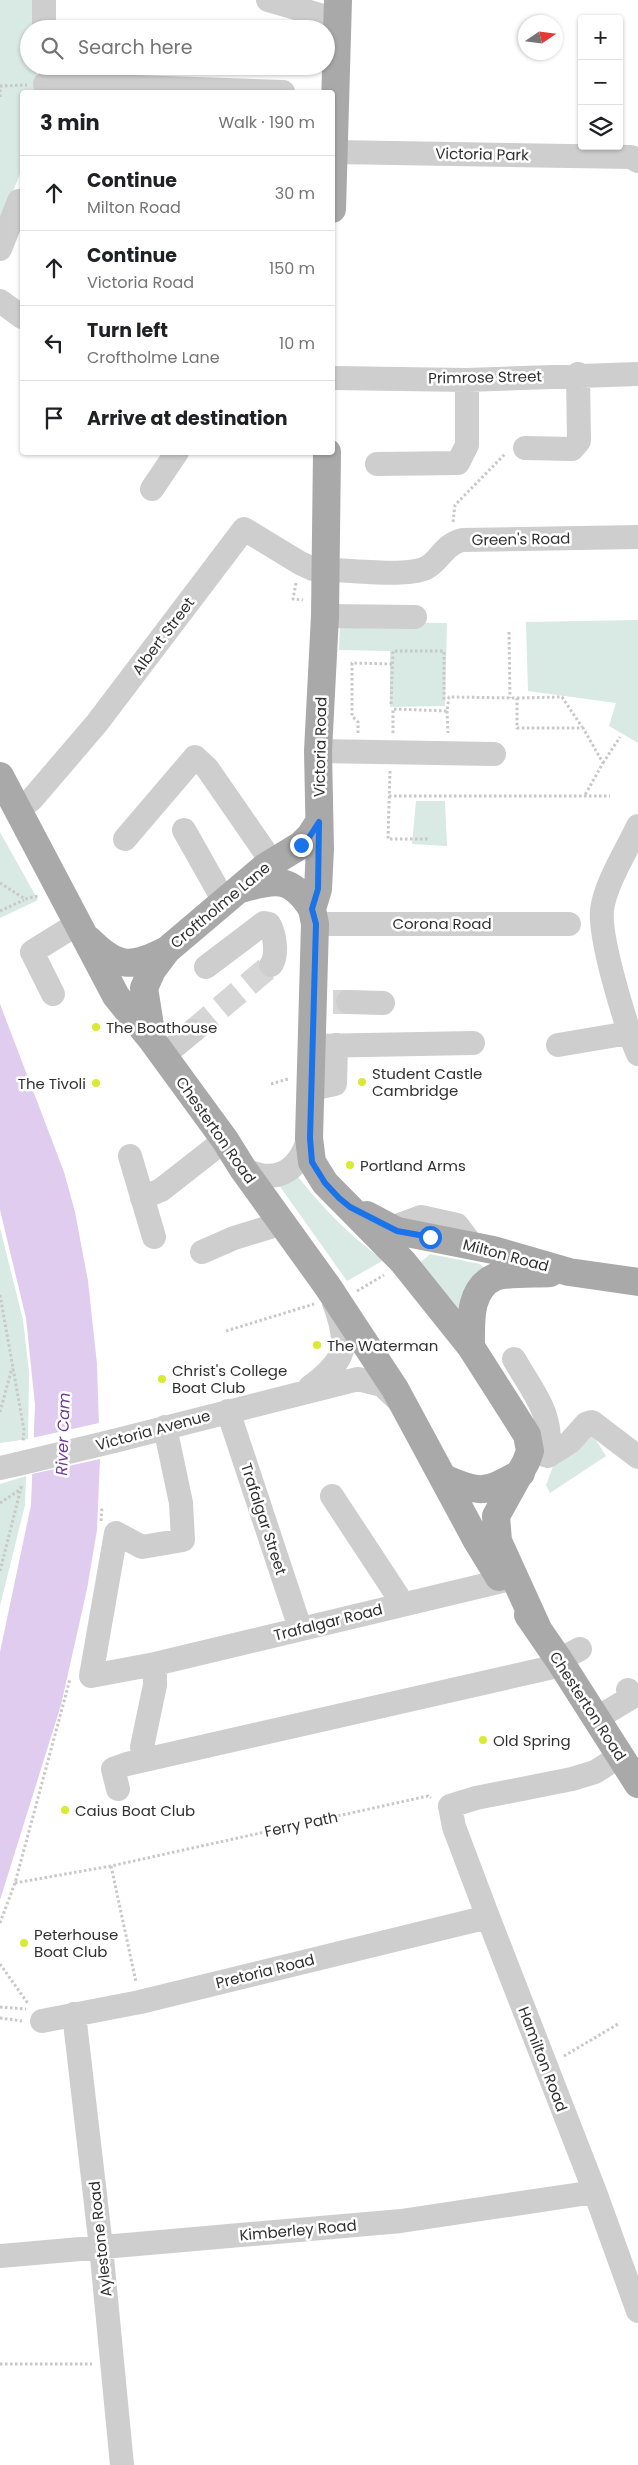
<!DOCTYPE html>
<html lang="en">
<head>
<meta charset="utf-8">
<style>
	:root { --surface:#fff; --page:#f2f2f2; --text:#202124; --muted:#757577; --line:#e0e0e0 }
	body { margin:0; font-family:Poppins,sans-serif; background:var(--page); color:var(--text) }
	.controls { position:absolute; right:15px; top:15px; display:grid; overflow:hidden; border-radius:5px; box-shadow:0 1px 4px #0004 }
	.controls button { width:45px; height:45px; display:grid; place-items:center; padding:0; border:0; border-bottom:1px solid var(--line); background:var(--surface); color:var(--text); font:25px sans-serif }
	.compass { position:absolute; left:518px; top:15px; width:45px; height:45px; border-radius:50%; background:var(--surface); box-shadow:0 1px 4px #0004; rotate:77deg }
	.stop { position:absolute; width:15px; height:15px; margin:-11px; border:4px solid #1a73e8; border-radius:50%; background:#fff }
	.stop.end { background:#1a73e8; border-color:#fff; box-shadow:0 1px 5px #0008 }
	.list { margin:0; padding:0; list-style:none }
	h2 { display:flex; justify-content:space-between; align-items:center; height:65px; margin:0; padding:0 20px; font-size:21px }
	h2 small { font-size:16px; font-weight:400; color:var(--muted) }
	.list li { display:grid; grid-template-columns:32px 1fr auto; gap:15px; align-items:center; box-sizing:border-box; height:75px; padding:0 20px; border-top:1px solid var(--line) }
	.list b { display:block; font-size:19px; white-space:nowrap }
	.list p { margin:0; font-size:16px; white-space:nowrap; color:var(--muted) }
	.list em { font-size:16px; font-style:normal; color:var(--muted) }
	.icon { flex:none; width:28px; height:28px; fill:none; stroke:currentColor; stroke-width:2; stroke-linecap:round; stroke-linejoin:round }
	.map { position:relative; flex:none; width:638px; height:2465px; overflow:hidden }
	.search { position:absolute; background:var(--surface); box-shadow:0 1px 4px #0004; left:20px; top:20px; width:315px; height:55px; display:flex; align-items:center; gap:12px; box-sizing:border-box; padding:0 18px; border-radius:28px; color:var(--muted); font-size:19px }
	.panel { position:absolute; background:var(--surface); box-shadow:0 1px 4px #0004; left:20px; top:90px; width:315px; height:365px; border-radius:5px }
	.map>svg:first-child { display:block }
	.green { fill:#d9e9e3 }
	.water { fill:#dfccee }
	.pier { fill:#fff }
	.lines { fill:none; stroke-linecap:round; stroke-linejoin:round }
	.minor-tunnel { stroke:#d6d6d6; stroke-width:24; stroke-dasharray:24 12; stroke-linecap:butt }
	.path { stroke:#c8c8c8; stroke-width:3; stroke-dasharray:2.5 2.5; stroke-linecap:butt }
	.minor { stroke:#cecece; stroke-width:24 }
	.major { stroke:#a9a9a9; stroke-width:28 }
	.minor-bridge { stroke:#cecece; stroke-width:24 }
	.route { stroke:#1a73e8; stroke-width:6 }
	.poi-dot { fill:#daea32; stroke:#fff; stroke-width:2 }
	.labels { text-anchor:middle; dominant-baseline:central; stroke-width:5; stroke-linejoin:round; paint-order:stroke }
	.street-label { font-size:15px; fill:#313131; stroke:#fff }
	.poi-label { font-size:15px; fill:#313131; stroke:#fff; text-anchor:start }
	.water-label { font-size:16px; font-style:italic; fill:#6e3c97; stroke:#fff }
</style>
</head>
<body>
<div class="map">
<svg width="638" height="2465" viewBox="0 0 638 2465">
	<rect width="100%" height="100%" fill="#fff"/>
	<!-- green -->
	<path class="green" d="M0 0H37V29H29V66H37V92H22V168L0 226Z
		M638 620V743L609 726 616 703 528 691 526 622Z
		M340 622 447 623 445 706 390 707V651L339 650Z
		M416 801H445L447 846 412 844Z
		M0 832 38 900 0 918Z
		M295 1173C320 1205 350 1237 384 1260L347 1281 276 1181Z
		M0 1228 23 1320 29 1372 28 1439 0 1443Z
		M430 1254 480 1264 486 1270 459 1312 420 1263Z
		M590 1431 606 1456 550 1493 546 1485 559 1451Z
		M26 1476 25 1505 0 1606V1484Z"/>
	<!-- water -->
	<path class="water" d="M0 1004 64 1172 75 1212 88 1281 97 1364 100 1459 97 1530 87 1589 61 1705 0 1900V1652L31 1505 35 1405 26 1318 0 1210Z"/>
	<!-- pier -->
	<path class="pier" d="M99 1423 100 1459 32 1474V1438Z"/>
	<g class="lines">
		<!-- minor-tunnel -->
		<path class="minor-tunnel" d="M333 1002H348
			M193 1031 271 965"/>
		<!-- path -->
		<path class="path" d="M0 86 27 85
			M0 97V87
			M453 522 455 505 506 453
			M296 583 293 599 303 600
			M509 632 510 698
			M517 698 562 697 582 727
			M391 704 393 651H444V700
			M447 711 448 733
			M358 733V722L352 716V663L392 664
			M393 733V709L447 711 449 697 517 698V728H583L603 763 585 795
			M603 763 620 737
			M390 771 388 839H429
			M389 796H610
			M0 883 25 899 38 896
			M0 911 24 900
			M271 1084 288 1079
			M357 1291 384 1275
			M0 1295 24 1430 23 1442
			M226 1331 314 1304
			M0 1412 12 1368
			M0 1503 21 1489
			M101 1521 102 1507
			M0 1571 22 1484
			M111 1866 136 1982
			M15 1883 111 1866 428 1796 431 1798
			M0 1923 15 1883 70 1679
			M0 1964 29 2005
			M0 2007 26 2009
			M0 2018 22 2021
			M564 2056 618 2024
			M0 2364H92"/>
		<!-- minor -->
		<path class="minor" d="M44 0V29
			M268 0 337 20
			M45 84 283 92
			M334 152 631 157 638 161
			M0 249 19 201
			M0 301 22 317
			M332 378 467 380 638 374
			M525 448 572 449 579 441 578 374
			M377 464 458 463 467 445V380
			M152 489 177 452
			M325 616 415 617
			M318 751 494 754
			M18 810 32 799 97 723 244 529 300 563 313 569C339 569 406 578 426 568 440 561 443 545 462 540L638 537
			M638 826C627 850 605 884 602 910 599 938 626 1027 638 1054
			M184 830 224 901
			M125 839 195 757 207 768 272 862
			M315 924H569
			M206 967 264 923 269 924C275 934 278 956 271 965
			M53 994 32 952 77 924
			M348 1002 383 1003
			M558 1045 629 1033
			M312 1046 473 1043
			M163 1056 193 1031
			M311 1089 335 1084 336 1045
			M130 1156 154 1237
			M243 1169C276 1185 298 1172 309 1138
			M142 1198 161 1190 225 1140
			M391 1228 421 1217 457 1225 472 1245
			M202 1252 234 1238 283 1223
			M514 1359C534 1394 554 1414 548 1456
			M310 1387C347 1360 350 1345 334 1303
			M228 1411 300 1628
			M165 1427 181 1503 183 1540 142 1547 116 1533 91 1676 155 1664 502 1581
			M114 1441 358 1379 382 1385 399 1401
			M530 1451 548 1456 570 1442 586 1424 592 1422 638 1457
			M0 1468 18 1464
			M332 1496 403 1604
			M559 1660 580 1649
			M597 1718 632 1697 628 1690
			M142 1747 155 1685V1664
			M620 1756 595 1772 572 1779 476 1798 450 1806 454 1827 488 1917 595 2192 638 2311
			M118 1789 113 1769 127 1764 562 1665
			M74 2014 101 2247 122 2465
			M42 2021 140 2002 488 1917
			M0 2256 401 2221 595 2192"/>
		<!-- major -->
		<path class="major" d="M332 209 338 0
			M327 452 325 616 318 751 320 849 318 889 312 909 315 924 309 1138 312 1162 325 1183 403 1262 471 1347 527 1435 530 1451 526 1462 496 1516 498 1541 538 1629
			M0 776 116 996 152 1040 225 1140 243 1169 328 1287 395 1389 477 1541 499 1577
			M241 889C276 879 291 876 312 909
			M89 940C118 969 131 968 167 950
			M152 1038 144 988 152 970 167 950 265 867 301 845 310 836 319 822
			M367 1215 397 1231 493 1250 569 1272 638 1282
			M471 1347C471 1323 468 1289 495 1277 504 1273 538 1274 550 1273
			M444 1478C482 1495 486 1492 521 1473
			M528 1615 559 1660 638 1784"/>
		<!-- minor-bridge -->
		<path class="minor-bridge" d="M18 1464 114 1441"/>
	</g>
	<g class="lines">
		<!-- route -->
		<path class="route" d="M301 845 310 836 319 822 318 889 312 909 316 924 310 1138 312 1162 325 1183 339 1198 350 1207 397 1231 430 1237"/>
	</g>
	<!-- markers -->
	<g class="poi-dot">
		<circle cx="96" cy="1027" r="5"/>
		<circle cx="362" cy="1082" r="5"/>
		<circle cx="96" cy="1083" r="5"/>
		<circle cx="350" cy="1165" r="5"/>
		<circle cx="317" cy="1345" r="5"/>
		<circle cx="162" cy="1379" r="5"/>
		<circle cx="483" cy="1740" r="5"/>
		<circle cx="65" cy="1810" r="5"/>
		<circle cx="24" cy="1943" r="5"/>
	</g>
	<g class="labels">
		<!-- street labels -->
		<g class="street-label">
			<text transform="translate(482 154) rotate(1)">Victoria Park</text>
			<text transform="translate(485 377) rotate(-1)">Primrose Street</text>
			<text transform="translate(521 539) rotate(-1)">Green's Road</text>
			<text transform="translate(163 636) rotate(-53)">Albert Street</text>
			<text transform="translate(320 747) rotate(-89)">Victoria Road</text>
			<text transform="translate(220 905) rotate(-40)">Croftholme Lane</text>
			<text x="442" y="923">Corona Road</text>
			<text transform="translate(216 1130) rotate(55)">Chesterton Road</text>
			<text transform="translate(506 1255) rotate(15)">Milton Road</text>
			<text transform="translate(153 1430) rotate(-15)">Victoria Avenue</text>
			<text transform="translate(264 1519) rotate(72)">Trafalgar Street</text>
			<text transform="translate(328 1622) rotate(-14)">Trafalgar Road</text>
			<text transform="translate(588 1706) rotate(57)">Chesterton Road</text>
			<text transform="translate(301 1824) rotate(-12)">Ferry Path</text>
			<text transform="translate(265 1971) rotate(-14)">Pretoria Road</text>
			<text transform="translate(543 2059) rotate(69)">Hamilton Road</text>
			<text transform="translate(298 2230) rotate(-5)">Kimberley Road</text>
			<text transform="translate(100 2239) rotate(-96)">Aylestone Road</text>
		</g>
		<!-- poi labels -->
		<g class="poi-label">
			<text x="106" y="1027">The Boathouse</text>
			<text x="372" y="1073">Student Castle<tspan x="372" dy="17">Cambridge</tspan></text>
			<text x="86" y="1083" text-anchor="end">The Tivoli</text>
			<text x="360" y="1165">Portland Arms</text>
			<text x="327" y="1345">The Waterman</text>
			<text x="172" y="1370">Christ's College<tspan x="172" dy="17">Boat Club</tspan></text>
			<text x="493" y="1740">Old Spring</text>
			<text x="75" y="1810">Caius Boat Club</text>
			<text x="34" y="1934">Peterhouse<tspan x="34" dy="17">Boat Club</tspan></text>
		</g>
		<!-- water labels -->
		<g class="water-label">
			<text transform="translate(63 1434) rotate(-88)">River Cam</text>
		</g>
	</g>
</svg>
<div class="controls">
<button>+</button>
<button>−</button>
<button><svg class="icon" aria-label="layers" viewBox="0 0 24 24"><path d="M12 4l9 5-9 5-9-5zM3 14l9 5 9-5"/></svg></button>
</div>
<svg class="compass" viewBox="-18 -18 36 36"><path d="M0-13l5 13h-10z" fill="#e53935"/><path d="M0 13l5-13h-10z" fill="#757577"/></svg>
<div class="stop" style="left:430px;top:1237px"></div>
<div class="stop end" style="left:301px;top:845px"></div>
<div class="search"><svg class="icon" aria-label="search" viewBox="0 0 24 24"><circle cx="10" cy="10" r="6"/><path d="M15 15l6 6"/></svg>Search here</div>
<section class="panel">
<h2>3 min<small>Walk · 190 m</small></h2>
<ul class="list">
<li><svg class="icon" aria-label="ahead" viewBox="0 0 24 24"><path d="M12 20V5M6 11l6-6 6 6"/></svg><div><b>Continue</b><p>Milton Road</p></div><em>30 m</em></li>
<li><svg class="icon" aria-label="ahead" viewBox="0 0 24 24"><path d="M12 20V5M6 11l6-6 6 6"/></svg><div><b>Continue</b><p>Victoria Road</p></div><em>150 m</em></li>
<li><svg class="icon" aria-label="left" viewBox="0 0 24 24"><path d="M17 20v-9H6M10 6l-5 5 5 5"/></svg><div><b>Turn left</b><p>Croftholme Lane</p></div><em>10 m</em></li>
<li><svg class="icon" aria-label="arrive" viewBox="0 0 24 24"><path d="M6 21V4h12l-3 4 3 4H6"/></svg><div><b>Arrive at destination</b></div></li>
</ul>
</section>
</div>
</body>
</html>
